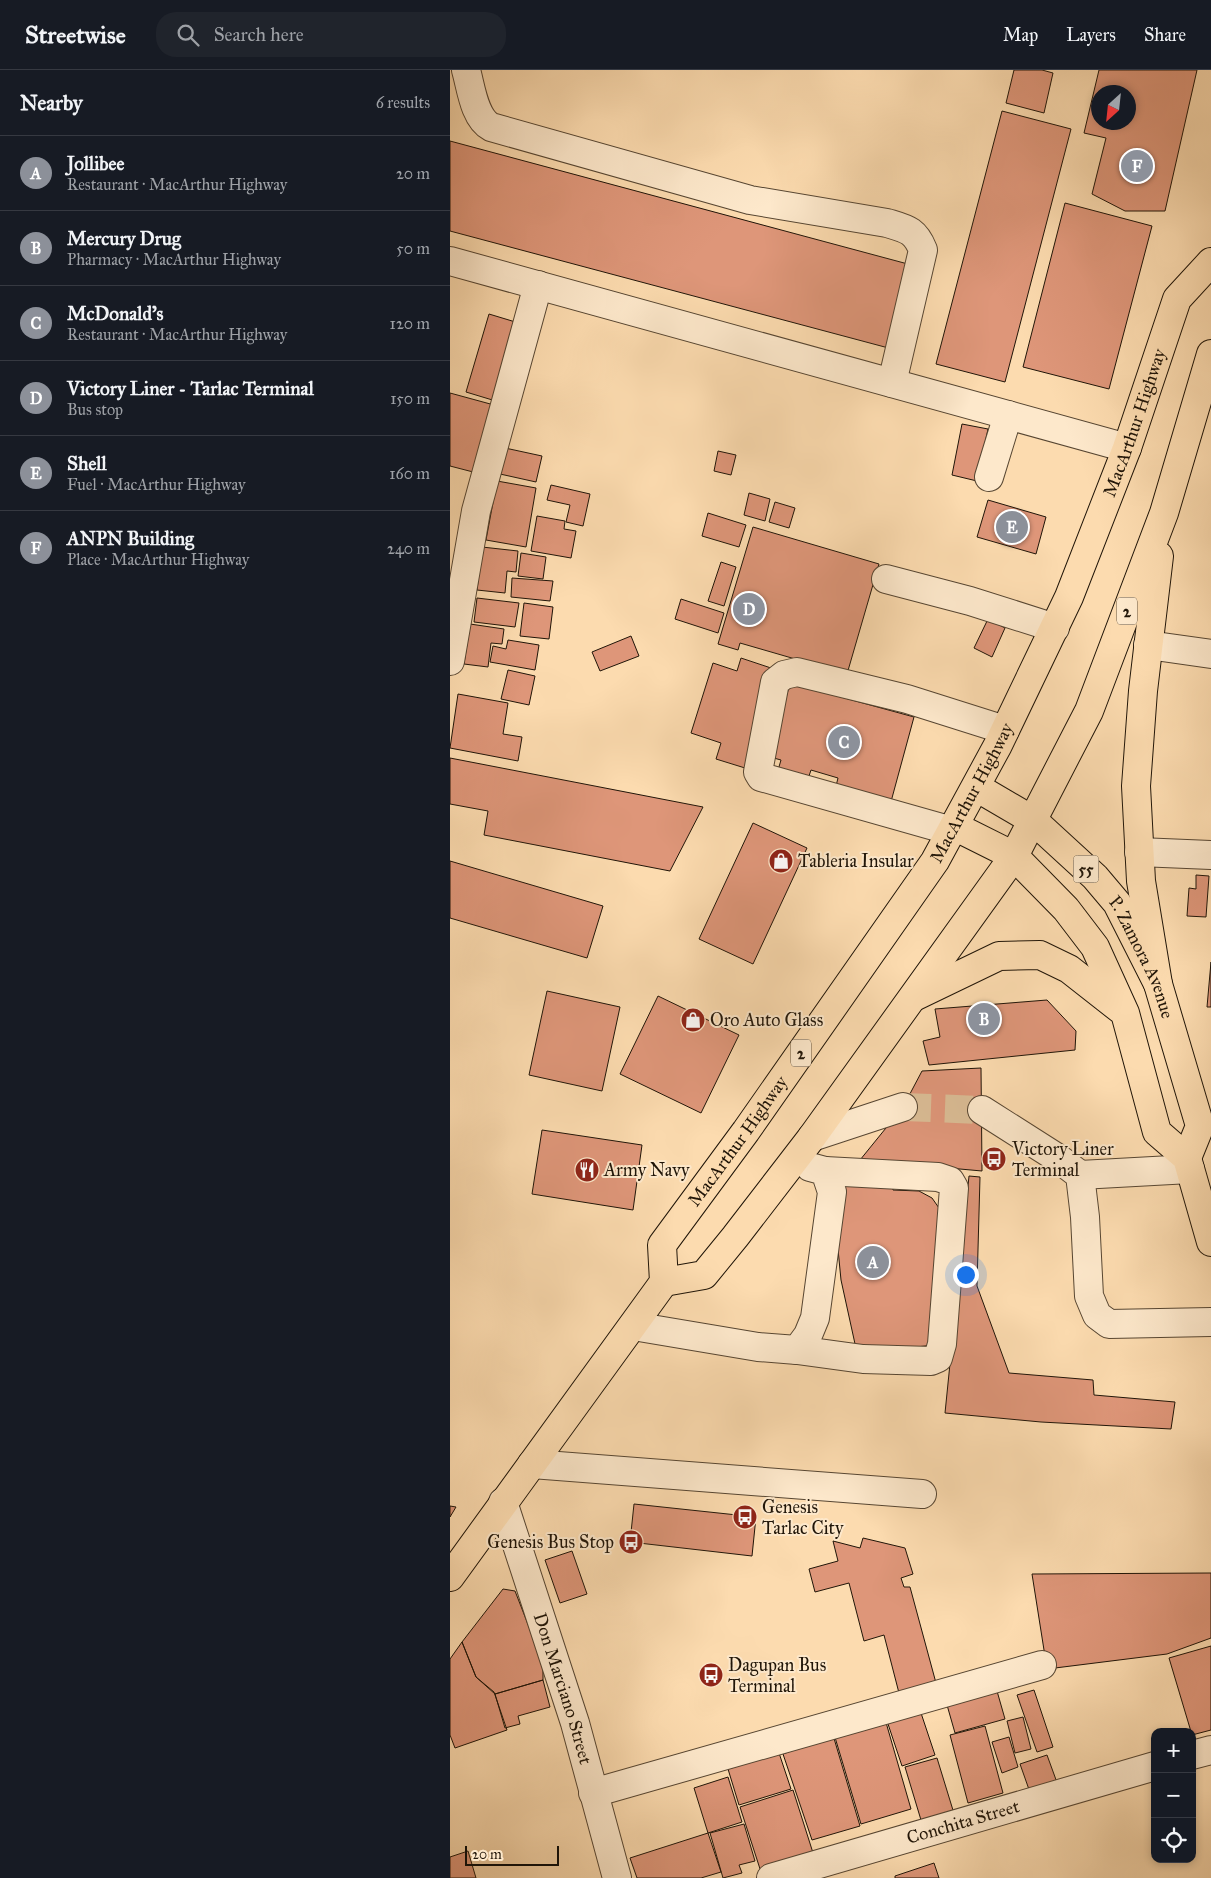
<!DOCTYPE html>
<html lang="en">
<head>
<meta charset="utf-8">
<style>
	:root { --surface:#171b24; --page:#20242c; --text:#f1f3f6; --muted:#9ea1a6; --line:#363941; --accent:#8c9099 }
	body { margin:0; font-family:"IM FELL Great Primer",serif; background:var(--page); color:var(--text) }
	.controls { position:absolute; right:15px; bottom:15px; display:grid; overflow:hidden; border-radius:10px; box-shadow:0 2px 8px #0003 }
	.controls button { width:45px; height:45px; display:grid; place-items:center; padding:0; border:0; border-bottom:1px solid var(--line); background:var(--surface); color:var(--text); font:25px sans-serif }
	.compass { position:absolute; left:641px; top:15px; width:45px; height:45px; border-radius:50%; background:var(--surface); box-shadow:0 2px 8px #0003; rotate:207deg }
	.scale { position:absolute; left:15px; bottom:12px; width:94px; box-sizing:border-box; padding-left:5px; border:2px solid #201508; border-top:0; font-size:14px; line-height:18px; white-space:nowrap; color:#201508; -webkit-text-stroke:4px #fde8cb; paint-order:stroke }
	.you { position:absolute; left:515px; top:1204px; width:18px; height:18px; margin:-12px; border:4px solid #fff; border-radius:50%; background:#1a73e8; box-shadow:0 0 0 8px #1a73e833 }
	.badge { display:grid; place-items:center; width:32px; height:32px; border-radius:50%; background:var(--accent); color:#fff; font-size:16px; font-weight:700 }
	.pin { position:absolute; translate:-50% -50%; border:2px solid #fff; box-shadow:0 1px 5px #0006 }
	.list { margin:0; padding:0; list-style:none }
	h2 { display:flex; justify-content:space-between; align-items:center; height:65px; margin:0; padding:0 20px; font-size:21px }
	h2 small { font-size:16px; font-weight:400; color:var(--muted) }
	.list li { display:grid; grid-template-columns:32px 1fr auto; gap:15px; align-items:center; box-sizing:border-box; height:75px; padding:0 20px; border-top:1px solid var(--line) }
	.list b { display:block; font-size:19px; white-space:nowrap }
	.list p { margin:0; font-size:16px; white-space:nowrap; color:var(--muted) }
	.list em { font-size:16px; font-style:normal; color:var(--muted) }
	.icon { flex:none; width:28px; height:28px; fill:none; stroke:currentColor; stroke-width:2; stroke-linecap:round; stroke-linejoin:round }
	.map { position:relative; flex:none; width:761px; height:1808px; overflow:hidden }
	header { display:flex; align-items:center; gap:30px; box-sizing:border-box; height:70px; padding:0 25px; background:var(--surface); border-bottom:1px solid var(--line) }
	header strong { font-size:24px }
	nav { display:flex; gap:28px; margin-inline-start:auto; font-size:18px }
	.search { width:350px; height:45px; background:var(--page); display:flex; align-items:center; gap:12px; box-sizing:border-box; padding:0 18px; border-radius:20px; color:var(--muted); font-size:19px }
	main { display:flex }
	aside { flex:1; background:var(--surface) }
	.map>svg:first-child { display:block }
	.building { fill:#de9679; stroke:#201508; fill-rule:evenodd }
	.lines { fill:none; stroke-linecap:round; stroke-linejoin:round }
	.minor-tunnel { stroke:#dbbd96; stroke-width:28; stroke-dasharray:28 14; stroke-linecap:butt }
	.minor-casing { stroke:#574632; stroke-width:30 }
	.highway-casing { stroke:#201508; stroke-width:30 }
	.minor { stroke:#fde8cb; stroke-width:28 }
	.highway { stroke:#fcdbaf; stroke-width:28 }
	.labels { text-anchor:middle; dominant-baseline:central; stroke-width:4; stroke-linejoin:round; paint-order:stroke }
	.shield { fill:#fde8cb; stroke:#625442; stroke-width:1 }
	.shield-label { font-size:16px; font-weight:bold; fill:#201508 }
	.street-label { font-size:18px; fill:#201508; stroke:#fde8cb }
	.poi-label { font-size:18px; fill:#201508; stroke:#fde8cb; text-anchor:start }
</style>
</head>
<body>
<header>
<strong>Streetwise</strong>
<div class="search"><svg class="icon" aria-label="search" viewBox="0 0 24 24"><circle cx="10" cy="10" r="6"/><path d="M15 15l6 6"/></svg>Search here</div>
<nav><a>Map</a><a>Layers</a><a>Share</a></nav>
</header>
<main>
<aside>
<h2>Nearby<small>6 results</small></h2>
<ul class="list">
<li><span class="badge">A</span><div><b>Jollibee</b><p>Restaurant · MacArthur Highway</p></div><em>20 m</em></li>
<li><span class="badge">B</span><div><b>Mercury Drug</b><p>Pharmacy · MacArthur Highway</p></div><em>50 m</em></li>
<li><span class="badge">C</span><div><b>McDonald's</b><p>Restaurant · MacArthur Highway</p></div><em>120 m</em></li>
<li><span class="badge">D</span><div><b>Victory Liner - Tarlac Terminal</b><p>Bus stop</p></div><em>150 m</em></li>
<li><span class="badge">E</span><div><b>Shell</b><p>Fuel · MacArthur Highway</p></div><em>160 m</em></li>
<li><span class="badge">F</span><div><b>ANPN Building</b><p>Place · MacArthur Highway</p></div><em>240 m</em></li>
</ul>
</aside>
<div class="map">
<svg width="761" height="1808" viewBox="0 0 761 1808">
	<rect width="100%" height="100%" fill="#fcdbaf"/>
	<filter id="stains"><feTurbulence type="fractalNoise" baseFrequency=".004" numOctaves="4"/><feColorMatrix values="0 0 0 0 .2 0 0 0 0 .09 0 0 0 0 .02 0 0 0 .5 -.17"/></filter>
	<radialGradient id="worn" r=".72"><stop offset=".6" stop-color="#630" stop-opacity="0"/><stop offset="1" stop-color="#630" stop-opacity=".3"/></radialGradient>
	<!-- building -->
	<path class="building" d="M564 0H592L603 3 594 43 556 33Z
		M649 0H747L715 141H675L642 124 656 68 634 63ZM648 22H678V52H648Z
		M552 41 621 59 555 312 486 294Z
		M0 71 469 197 446 280 0 161Z
		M615 133 702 156 659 319 573 297Z
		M39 244 72 254 49 332 16 322Z
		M0 323 44 335 27 403 0 396Z
		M512 354 538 359 527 411 502 405Z
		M55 378 92 386 86 412 50 404Z
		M268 381 286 385 281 405 264 401Z
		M47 411 86 418 76 477 36 470Z
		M101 415 140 424 133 456 116 452 120 435 97 430Z
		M299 423 320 429 315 451 294 445Z
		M538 430 596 447 586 484 527 467Z
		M325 432 345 438 339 458 319 452Z
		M258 443 296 455 289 477 252 466Z
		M87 446 115 451 114 459 126 461 121 488 81 481Z
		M303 457 429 494 397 604 290 573 288 580 268 574Z
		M32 477 68 481 66 502 57 501 55 523 27 520Z
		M71 483 96 487 93 509 68 506Z
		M271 492 286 497 274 536 258 531Z
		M62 508 103 511 100 531 61 527Z
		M27 528 69 533 65 557 24 552Z
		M231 529 274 543 268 563 225 549Z
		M74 533 103 537 99 569 70 566Z
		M538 549 555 558 542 587 524 578Z
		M20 554 54 559 52 574 41 573 38 597 14 594Z
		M181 566 189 586 150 601 142 582Z
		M58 570 89 575 85 600 40 592 43 576 56 579Z
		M291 588 327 600 295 698 266 689 271 673 241 663 263 593 287 601Z
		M58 600 85 606 79 635 51 629Z
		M340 613 464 647 439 739 384 724 388 708 361 700 356 715 326 707 331 690 320 687Z
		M8 624 58 633 53 664 72 667 68 691 0 678Z
		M0 688 253 737 220 801 34 765 38 741 0 734Z
		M303 753 357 778 303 894 249 869Z
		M0 791 153 836 137 888 0 848Z
		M746 805 759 806 756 847 737 846 739 818 746 819Z
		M761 892V937H757Z
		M97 921 170 937 152 1021 79 1005Z
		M208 926 289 965 251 1043 170 1004Z
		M597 930 626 961 625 980 479 995 473 971 490 967 485 939Z
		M531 998 532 1101 410 1090 453 1037 472 1001Z
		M92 1060 192 1075 183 1140 82 1124Z
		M390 1104 442 1107 443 1120 469 1121 482 1128 489 1138 485 1275 407 1283 391 1210 387 1169Z
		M519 1106 530 1107 527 1216 559 1303 643 1310 644 1325 725 1332 721 1359 591 1352 495 1343Z
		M184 1434 306 1447 302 1486 180 1472Z
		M0 1436 6 1437 0 1447Z
		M413 1468 455 1478 463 1504 451 1508 454 1517H460L486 1613 449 1623 434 1565 414 1571 399 1513 365 1522 359 1499 388 1491 383 1471 410 1478Z
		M122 1481 137 1524 110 1533 95 1490Z
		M761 1503V1568L717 1584 597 1599 582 1504Z
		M53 1519 65 1521 93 1593V1610L45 1624 26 1607 12 1572Z
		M12 1572 26 1607 44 1622 57 1660 5 1678 0 1665V1589Z
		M761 1576V1660L742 1665 719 1588Z
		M93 1610 100 1637 68 1646 70 1654 55 1658 45 1624Z
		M545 1614 555 1649 505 1663 495 1628Z
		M584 1620 603 1677 587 1682 567 1625Z
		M469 1637 485 1685 452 1696 436 1648Z
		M573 1647 581 1679 565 1683 557 1651Z
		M435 1649 461 1739 411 1754 384 1664Z
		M535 1656 553 1723 518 1733 500 1665Z
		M383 1665 410 1756 362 1770 333 1684Z
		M559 1667 568 1697 552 1703 542 1672Z
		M329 1683 341 1719 289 1735 278 1699Z
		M597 1685 609 1718 582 1728 570 1694Z
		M487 1688 506 1750 474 1760 455 1697Z
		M278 1707 292 1752 258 1763 244 1718Z
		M343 1720 364 1786 311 1802 290 1737Z
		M294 1754 305 1791 289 1795 292 1803 273 1808 260 1763Z
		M258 1763 271 1802 251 1808H187L180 1788Z
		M18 1781 26 1808H0V1787Z
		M484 1793 489 1808H445V1806Z"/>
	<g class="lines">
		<!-- minor-tunnel -->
		<path class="minor-tunnel" d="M453 1037 532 1040"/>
		<defs>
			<g id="minor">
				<path d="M16 0C21 17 24 48 41 57L300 130 437 153C457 159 465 160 473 180L442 313"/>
				<path d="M0 191 677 378"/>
				<path d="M539 407 558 345"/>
				<path d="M436 509 520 531 605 558"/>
				<path d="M698 575 761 584"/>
				<path d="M0 591 26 441 88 215"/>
				<path d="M502 761 311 707 308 702 325 612 334 605 347 602 457 629 555 660"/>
				<path d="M689 782 761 785"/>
				<path d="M532 1040 609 1089 630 1105 635 1147 639 1226 647 1245 659 1254 761 1252"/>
				<path d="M362 1067 453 1037"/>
				<path d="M630 1105 740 1099"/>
				<path d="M183 1256 308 1277 347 1280 358 1265 365 1248 382 1122 375 1101 360 1097"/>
				<path d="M347 1280 413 1289 481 1291 488 1288 492 1274 504 1118 500 1111 488 1107 375 1101"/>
				<path d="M82 1394 472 1424"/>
				<path id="s1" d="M53 1432 125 1653 167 1808"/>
				<path d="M742 1685 761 1680"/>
				<path d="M143 1723 592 1595"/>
				<path id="s2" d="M321 1808 705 1696"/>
			</g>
			<g id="highway">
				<path id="s3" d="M526 717 584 751 645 807 667 833 708 914 750 1056 737 1088"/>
				<path d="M504 756 564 786 616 839 645 877 675 943 707 1062 737 1088 761 1172"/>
				<path d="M708 914 691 811 686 716 693 621 709 486"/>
				<path d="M466 926 549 886 590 885 619 899 670 939"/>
				<path d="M214 1212 254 1205 285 1167 362 1067 564 786 639 641 714 443 761 284"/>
				<path id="s4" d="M0 1507 214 1212 212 1175 296 1061 485 791 548 675 619 527 677 378 727 229 761 192"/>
			</g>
		</defs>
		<!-- minor casing -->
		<use href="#minor" class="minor-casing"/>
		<!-- highway casing -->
		<use href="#highway" class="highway-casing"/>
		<!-- minor -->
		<use href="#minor" class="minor"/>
		<!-- highway -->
		<use href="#highway" class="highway"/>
	</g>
	<!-- icons -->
	<defs>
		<symbol id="shop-disc" viewBox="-11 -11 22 22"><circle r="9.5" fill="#8f2418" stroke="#fde8cb"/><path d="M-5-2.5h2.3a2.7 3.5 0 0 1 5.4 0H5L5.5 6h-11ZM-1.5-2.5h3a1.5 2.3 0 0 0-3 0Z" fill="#fff"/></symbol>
		<symbol id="bus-disc" viewBox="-11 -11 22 22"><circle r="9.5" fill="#8f2418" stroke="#fde8cb"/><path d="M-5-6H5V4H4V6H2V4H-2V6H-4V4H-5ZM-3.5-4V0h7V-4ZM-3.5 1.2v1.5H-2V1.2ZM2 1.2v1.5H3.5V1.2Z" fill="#fff"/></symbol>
		<symbol id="restaurant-disc" viewBox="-11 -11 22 22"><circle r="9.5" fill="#8f2418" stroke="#fde8cb"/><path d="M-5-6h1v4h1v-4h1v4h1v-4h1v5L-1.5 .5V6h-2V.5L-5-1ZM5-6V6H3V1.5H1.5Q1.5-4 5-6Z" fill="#fff"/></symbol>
	</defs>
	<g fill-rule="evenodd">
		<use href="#shop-disc" x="317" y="777" width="28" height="28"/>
		<use href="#shop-disc" x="229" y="936" width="28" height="28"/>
		<use href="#bus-disc" x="530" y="1075" width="28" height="28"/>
		<use href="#restaurant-disc" x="123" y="1086" width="28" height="28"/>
		<use href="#bus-disc" x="281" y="1433" width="28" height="28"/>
		<use href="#bus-disc" x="167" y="1458" width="28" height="28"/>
		<use href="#bus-disc" x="247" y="1591" width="28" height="28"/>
	</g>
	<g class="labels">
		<!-- shield labels -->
		<g class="shield">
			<rect x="667" y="527.5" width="20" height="27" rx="4"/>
			<rect x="623.5" y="785.5" width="25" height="27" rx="4"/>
			<rect x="341" y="969.5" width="20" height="27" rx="4"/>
		</g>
		<g class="shield-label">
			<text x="677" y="541">2</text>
			<text x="636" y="799">55</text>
			<text x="351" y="983">2</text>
		</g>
		<!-- street labels -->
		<g class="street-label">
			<text stroke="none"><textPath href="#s4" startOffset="1355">MacArthur Highway</textPath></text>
			<text stroke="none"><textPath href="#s4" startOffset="950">MacArthur Highway</textPath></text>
			<text stroke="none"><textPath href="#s3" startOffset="244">P. Zamora Avenue</textPath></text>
			<text stroke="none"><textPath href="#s4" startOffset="530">MacArthur Highway</textPath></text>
			<text stroke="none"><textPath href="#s1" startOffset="196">Don Marciano Street</textPath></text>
			<text stroke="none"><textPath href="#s2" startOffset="200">Conchita Street</textPath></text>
		</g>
		<!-- poi labels -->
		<g class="poi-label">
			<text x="348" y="791">Tableria Insular</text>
			<text x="260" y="950">Oro Auto Glass</text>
			<text x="562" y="1079">Victory Liner<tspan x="562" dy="21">Terminal</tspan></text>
			<text x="154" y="1100">Army Navy</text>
			<text x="312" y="1437">Genesis<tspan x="312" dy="21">Tarlac City</tspan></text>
			<text x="164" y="1472" text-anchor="end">Genesis Bus Stop</text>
			<text x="278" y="1595">Dagupan Bus<tspan x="278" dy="21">Terminal</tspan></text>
		</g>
	</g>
	<rect width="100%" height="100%" filter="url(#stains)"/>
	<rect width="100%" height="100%" fill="url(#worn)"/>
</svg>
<div class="controls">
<button>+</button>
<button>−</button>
<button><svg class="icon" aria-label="locate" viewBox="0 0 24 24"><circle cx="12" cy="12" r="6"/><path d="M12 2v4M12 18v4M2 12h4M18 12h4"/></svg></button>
</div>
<svg class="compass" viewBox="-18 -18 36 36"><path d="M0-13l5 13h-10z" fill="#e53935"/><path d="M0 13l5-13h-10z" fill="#9ea1a6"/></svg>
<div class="scale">20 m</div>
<div class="you"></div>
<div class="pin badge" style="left:423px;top:1192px">A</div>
<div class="pin badge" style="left:534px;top:949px">B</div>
<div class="pin badge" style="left:394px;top:672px">C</div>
<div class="pin badge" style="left:299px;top:539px">D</div>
<div class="pin badge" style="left:562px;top:457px">E</div>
<div class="pin badge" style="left:687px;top:96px">F</div>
</div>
</main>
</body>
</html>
